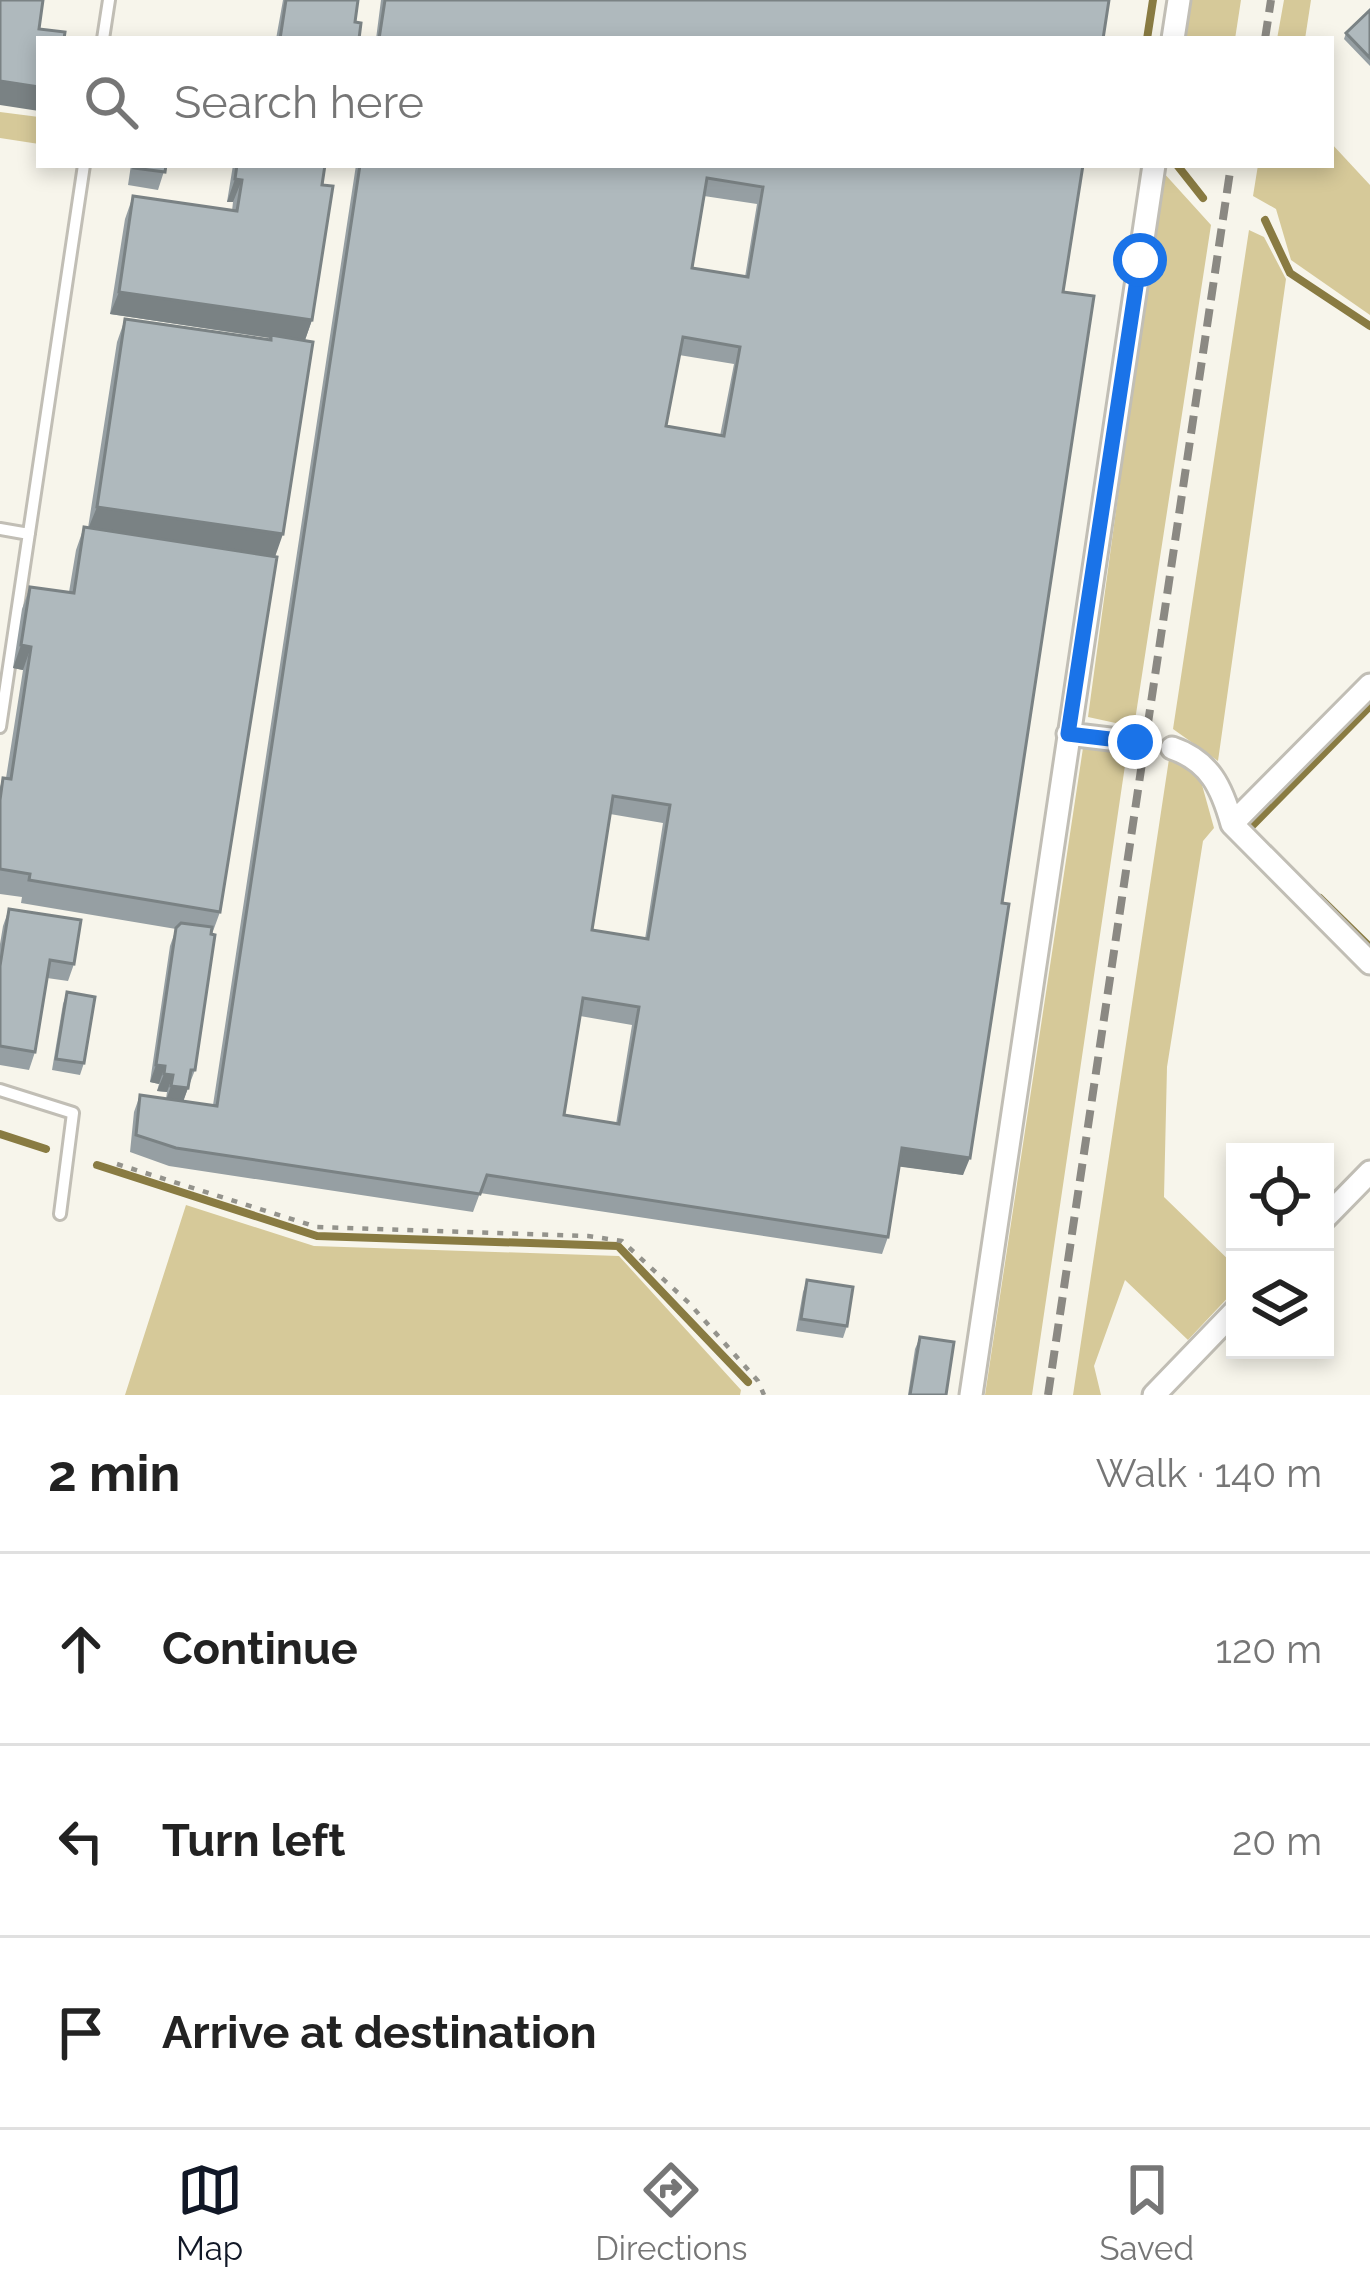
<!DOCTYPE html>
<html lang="en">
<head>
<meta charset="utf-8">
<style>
	:root { --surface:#fff; --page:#f6f6f6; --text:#222; --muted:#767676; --line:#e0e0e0; --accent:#111827 }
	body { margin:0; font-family:Raleway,sans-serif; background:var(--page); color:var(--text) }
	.controls { position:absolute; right:36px; bottom:36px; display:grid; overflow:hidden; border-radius:0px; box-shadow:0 6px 18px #0003 }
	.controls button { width:108px; height:108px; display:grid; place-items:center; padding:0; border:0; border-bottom:3px solid var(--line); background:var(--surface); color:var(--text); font:60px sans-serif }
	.stop { position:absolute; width:36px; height:36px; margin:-27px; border:9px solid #1a73e8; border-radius:50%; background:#fff }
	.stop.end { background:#1a73e8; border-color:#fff; box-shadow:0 3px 12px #0008 }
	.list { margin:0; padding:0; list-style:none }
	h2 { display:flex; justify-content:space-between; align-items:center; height:156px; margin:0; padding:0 48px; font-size:51px }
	h2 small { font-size:39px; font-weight:400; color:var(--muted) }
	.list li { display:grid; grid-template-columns:78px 1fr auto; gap:36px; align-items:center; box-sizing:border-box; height:192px; padding:0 48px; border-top:3px solid var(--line) }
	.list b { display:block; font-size:45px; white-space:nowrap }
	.list em { font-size:39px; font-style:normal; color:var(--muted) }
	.icon { flex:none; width:66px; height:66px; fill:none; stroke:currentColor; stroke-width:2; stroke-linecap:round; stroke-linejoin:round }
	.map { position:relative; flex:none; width:1370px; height:1395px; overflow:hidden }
	.search { position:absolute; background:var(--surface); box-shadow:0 6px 18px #0003; left:36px; right:36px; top:36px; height:132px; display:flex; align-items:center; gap:30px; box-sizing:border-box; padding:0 42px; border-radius:0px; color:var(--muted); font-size:45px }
	.sheet { height:732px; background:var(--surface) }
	nav { display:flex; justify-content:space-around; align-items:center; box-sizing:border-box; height:168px; border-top:3px solid var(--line); background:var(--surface); font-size:33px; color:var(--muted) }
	nav a { display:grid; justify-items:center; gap:6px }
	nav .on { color:var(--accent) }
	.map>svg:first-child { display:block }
	.green { fill:#d6c999 }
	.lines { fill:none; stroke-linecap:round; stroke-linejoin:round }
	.stream { stroke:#897b42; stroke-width:8 }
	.street-tunnel { stroke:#d6d4cb; stroke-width:21; stroke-dasharray:21 10; stroke-linecap:butt }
	.lane-casing { stroke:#c1beb5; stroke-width:16 }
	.street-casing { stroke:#c1beb5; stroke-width:27 }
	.path { stroke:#94938c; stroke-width:4.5; stroke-dasharray:6 9; stroke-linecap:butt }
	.lane { stroke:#fff; stroke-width:10 }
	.street { stroke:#fff; stroke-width:21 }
	.rail { stroke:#8b8983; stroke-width:8; stroke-dasharray:18 9; stroke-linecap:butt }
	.wall { fill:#969fa3; fill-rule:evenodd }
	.shaded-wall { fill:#7a8284 }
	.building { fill:#afb9bd; stroke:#7a8284; stroke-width:3; fill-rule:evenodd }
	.route { stroke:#1a73e8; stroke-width:15 }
</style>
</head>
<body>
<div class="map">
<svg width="1370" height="1395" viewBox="0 0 1370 1395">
	<rect width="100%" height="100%" fill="#f7f5eb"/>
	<!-- green -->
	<path class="green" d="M1190 0H1241L1235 39H1184Z
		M1284 0H1311L1305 39H1277Z
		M0 112 39 117V144L0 138Z
		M1331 143 1370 185V315L1291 260 1276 209 1253 196 1258 165H1331Z
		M1162 171 1211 225 1134 727 1088 717Z
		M1249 230 1264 237 1286 279 1218 761 1173 729Z
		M1083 748 1127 752 1032 1395H985Z
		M1169 759 1199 774 1214 828 1203 841 1167 1067 1164 1197 1235 1266V1290L1188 1340 1125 1280 1094 1366 1101 1395H1073Z
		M186 1205 314 1246 619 1256 741 1390 740 1395H125Z"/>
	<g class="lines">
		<!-- stream -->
		<path class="stream" d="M1147 39 1153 0
			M1177 165 1203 198
			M1265 220 1290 273 1370 326
			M1253 833 1249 829 1370 706
			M1320 898 1370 947
			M0 1134 46 1149
			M97 1165 317 1236 618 1246 748 1382"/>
		<!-- street-tunnel -->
		<path class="street-tunnel" d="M1135 742 1172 748"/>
		<defs>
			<path id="lane" d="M103 39 109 0
				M0 529 29 534
				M0 727 84 165
				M0 1090 73 1113 60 1214"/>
			<path id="street" d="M1173 39 1179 0
				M1068 734 1135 742
				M1172 748C1210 761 1222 788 1232 824L1370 963
				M1232 824 1370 685
				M1325 1218 1370 1172
				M971 1395 1154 165
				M1154 1395 1235 1311"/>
		</defs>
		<!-- lane casing -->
		<use href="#lane" class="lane-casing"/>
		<!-- street casing -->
		<use href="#street" class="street-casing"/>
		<!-- path -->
		<path class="path" d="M117 1164 317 1227 588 1236 622 1241 689 1303 758 1381 764 1395"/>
		<!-- lane -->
		<use href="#lane" class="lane"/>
		<!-- street -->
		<use href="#street" class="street"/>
		<!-- rail -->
		<path class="rail" d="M1265 39 1271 0
			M1048 1395 1231 165"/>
	</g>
	<!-- wall -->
	<path class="wall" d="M283 0H358L355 22 359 39H276Z
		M381 0H1109L1103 39H376Z
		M1370 10V66L1344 39 1346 33Z
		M131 165H166L158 190 128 185Z
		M233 165H325L312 320 305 340 275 556 220 912 212 934 195 1070 183 1101 213 1105 356 165H1083L1063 292 1002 903 963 1175 899 1166 888 1237 882 1254 480 1193 473 1212 169 1166 130 1152 134 1112 140 1095 166 1099 167 1092 157 1091 159 1084 150 1082 170 946 176 929 21 903 22 897 0 894V787L3 778H6L23 670 13 668 22 609 30 587 69 592 76 550 84 527 88 528 117 342 125 319 270 340V338L110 314 125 219 133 196 232 211 233 202H227ZM704 196 757 204 745 277 692 268ZM679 355 734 364 720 436 666 426ZM610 814 663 823 645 939 592 930ZM580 1016 632 1025 616 1124 564 1115Z
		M9 909 74 964 68 981 47 978 35 1052 29 1070 0 1065V944L3 926Z
		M67 992 84 1063 80 1075 52 1070 63 1004Z
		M807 1280 847 1326 843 1338 796 1331 803 1292Z
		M920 1337 946 1395H908L915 1349Z"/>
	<!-- shaded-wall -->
	<path class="shaded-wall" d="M0 81 39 87V111L0 105Z
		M235 179 242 180 233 202H227Z
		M119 292 312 320 304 343 110 314Z
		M97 507 283 534 275 557 88 529Z
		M21 645 31 647 23 670 13 668Z
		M156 1065 165 1066 159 1084 150 1082Z
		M164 1074 173 1075 167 1092 157 1091Z
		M171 1086 188 1088 182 1105 165 1103Z
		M902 1148 970 1158 963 1175 895 1166Z"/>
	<!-- building -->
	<path class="building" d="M0 0H43L39 29 65 32 64 39H39V87L0 81Z
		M286 0H358L355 22 361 23 359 39H280Z
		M385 0H1109L1103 39H379Z
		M1370 10V58L1346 33Z
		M135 165H166L165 172 134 168Z
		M237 165H325L322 185 333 186 312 320 119 292 133 196 237 211 242 180 235 179Z
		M360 165H1083L1063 292 1094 296 1002 903 1009 904 970 1158 902 1148 888 1237 487 1175 480 1194 176 1148 136 1135 140 1095 217 1106ZM707 178 763 187 748 277 692 268ZM683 337 740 347 724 436 666 426ZM613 796 670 805 648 939 592 930ZM583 998 639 1007 619 1124 564 1115Z
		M125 319 271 340V335L313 342 283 534 97 507Z
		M84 527 277 557 220 912 29 880 30 874 0 869V800L3 778 11 779 31 647 21 645 30 587 74 593Z
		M9 909 81 920 74 964 50 960 35 1052 0 1046V966Z
		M181 923 212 927 211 934 215 935 195 1070H191L188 1088 171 1086 173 1075 164 1074 165 1066 156 1065 176 928Z
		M67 992 95 997 84 1063 56 1059Z
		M807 1280 853 1287 847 1326 801 1319Z
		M920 1337 954 1342 946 1395H910Z"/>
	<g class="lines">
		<!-- route -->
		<path class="route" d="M1135 742 1068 734 1140 260"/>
	</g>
</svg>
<div class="controls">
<button><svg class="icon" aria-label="locate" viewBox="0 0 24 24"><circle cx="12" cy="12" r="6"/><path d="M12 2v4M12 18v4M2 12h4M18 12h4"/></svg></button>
<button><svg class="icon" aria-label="layers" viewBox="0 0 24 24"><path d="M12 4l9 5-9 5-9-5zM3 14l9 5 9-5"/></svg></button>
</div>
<div class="stop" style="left:1140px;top:260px"></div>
<div class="stop end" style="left:1135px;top:742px"></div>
<div class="search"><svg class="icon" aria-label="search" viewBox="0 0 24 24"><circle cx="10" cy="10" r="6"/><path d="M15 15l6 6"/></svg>Search here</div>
</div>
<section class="sheet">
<h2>2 min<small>Walk · 140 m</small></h2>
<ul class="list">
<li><svg class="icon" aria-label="ahead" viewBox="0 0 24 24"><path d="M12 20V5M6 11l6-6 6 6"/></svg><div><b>Continue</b></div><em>120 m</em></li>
<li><svg class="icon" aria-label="left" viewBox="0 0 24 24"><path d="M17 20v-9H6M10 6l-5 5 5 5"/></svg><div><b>Turn left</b></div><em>20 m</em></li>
<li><svg class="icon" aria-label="arrive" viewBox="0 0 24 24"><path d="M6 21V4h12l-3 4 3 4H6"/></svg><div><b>Arrive at destination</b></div></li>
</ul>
</section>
<nav>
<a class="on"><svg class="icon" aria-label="map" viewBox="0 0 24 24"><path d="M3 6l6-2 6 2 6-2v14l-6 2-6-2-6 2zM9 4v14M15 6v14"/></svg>Map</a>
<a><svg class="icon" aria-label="directions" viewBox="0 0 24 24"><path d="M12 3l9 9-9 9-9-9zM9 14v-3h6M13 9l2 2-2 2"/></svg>Directions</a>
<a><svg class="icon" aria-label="saved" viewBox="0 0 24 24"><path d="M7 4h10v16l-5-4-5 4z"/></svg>Saved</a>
</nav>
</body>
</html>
